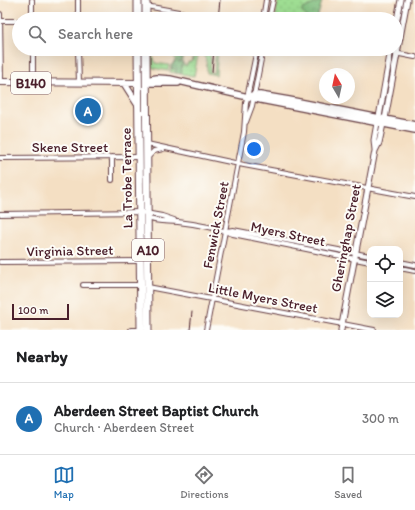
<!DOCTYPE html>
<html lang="en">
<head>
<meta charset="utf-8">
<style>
	:root { --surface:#fff; --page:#f2f2f2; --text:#202124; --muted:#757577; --line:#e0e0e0; --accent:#1f6fb2 }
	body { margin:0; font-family:Itim,sans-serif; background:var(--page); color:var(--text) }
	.controls { position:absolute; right:12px; bottom:12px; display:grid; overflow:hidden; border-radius:8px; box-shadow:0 4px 16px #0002 }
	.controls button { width:36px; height:36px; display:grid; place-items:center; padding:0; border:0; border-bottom:1px solid var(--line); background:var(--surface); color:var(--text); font:20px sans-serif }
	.compass { position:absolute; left:319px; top:68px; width:36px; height:36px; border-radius:50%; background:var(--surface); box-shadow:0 4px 16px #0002; rotate:351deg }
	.scale { position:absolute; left:12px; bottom:10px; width:57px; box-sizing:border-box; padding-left:4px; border:2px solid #4a1f2b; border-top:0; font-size:11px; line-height:14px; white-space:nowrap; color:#4a1f2b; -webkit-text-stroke:3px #fdfcf7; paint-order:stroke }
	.you { position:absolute; left:254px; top:149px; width:14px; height:14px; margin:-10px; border:3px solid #fff; border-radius:50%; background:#1a73e8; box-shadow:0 0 0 6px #1a73e833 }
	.badge { display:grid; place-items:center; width:26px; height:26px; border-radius:50%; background:var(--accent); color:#fff; font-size:13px; font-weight:700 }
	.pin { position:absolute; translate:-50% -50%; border:2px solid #fff; box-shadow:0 1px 4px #0006 }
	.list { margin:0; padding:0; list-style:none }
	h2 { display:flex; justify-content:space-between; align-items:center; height:52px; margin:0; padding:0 16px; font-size:17px }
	h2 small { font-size:13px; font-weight:400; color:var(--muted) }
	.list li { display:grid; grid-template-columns:26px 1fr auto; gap:12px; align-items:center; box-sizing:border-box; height:72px; padding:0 16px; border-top:1px solid var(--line) }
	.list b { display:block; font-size:15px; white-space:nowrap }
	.list p { margin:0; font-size:13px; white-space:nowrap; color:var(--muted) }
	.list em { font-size:13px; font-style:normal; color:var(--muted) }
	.icon { flex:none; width:22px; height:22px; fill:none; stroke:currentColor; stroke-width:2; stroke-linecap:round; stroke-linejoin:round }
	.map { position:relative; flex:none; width:415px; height:330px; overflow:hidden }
	.search { position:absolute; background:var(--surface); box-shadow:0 4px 16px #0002; left:12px; right:12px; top:12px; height:44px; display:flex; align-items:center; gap:10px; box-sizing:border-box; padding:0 14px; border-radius:22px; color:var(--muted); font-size:15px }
	.sheet { height:124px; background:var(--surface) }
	nav { display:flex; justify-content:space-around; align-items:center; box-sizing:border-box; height:56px; border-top:1px solid var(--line); background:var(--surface); font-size:11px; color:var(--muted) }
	nav a { display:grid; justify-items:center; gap:2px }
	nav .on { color:var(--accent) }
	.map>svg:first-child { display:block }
	.green { fill:url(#green-dots); stroke:#747e5f }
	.forest { fill:url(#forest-crowns); stroke:#646e54 }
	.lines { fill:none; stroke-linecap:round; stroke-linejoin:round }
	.minor-casing { stroke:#643c42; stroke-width:6 }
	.tertiary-casing { stroke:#643c42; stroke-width:7 }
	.secondary-casing { stroke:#643c42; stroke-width:8 }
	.primary-casing { stroke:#643c42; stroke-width:8 }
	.trunk-casing { stroke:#643c42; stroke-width:9 }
	.minor { stroke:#fff; stroke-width:4 }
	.tertiary { stroke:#fff; stroke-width:5 }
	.secondary { stroke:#fff; stroke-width:5.5 }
	.primary { stroke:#fff; stroke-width:6 }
	.trunk { stroke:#fff; stroke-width:7 }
	.rail { stroke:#4a1f2b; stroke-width:1 }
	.labels { text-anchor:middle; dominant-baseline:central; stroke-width:4; stroke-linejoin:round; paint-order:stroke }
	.shield { fill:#fdfcf7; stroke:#806168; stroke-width:1 }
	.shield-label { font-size:13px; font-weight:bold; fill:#4a1f2b }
	.street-label { font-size:14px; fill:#4a1f2b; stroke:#fdfcf7 }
</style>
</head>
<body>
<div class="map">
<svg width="415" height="330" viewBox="0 0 415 330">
	<defs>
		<pattern id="green-dots" width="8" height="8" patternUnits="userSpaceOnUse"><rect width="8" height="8" fill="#9fde93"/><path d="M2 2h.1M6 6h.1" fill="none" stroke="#8abe7f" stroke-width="1.8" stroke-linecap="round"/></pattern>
		<pattern id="forest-crowns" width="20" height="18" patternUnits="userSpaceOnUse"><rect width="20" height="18" fill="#7fbd7d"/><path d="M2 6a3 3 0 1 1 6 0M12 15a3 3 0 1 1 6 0" fill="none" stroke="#6a9967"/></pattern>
	</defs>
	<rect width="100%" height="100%" fill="#fdfcf7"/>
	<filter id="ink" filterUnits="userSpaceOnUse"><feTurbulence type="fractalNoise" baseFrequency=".025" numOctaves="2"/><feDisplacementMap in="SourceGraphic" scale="8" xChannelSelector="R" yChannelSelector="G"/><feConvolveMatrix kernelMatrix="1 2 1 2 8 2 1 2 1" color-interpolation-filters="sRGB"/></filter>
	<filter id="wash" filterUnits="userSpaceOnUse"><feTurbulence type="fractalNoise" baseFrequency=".012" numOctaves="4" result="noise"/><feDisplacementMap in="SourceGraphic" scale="16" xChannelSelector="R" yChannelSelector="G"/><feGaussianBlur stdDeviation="0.9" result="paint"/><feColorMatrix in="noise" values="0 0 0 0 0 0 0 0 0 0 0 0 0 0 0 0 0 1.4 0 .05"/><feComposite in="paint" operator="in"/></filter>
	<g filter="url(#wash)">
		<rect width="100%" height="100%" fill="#f4dfc3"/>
		<!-- green -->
		<path class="green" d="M278 0H322L317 19H275Z
			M175 49 188 51V54L183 53C183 57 183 60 183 65H187L188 62H191L193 56 189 54V51L194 54 192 61 197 54V51L190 49H209L211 59 210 72 214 73 216 49H218L216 75 207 73C207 65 207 59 202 53V51L199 50 194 76 170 72 171 65 175 61Z
			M151 56 153 57 156 63 169 65 168 71 153 68 151 65Z"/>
		<!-- forest -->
		<path class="forest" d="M320 1H322L317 19H308L301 10Z
			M183 55 181 61 178 62H183L181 68 182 74 175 73 177 69H171L173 64Z"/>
	</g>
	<g filter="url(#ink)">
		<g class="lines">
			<defs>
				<path id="minor" d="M32 0V19
					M78 0V19
					M146 6 206 17
					M0 14 1 82
					M263 19 266 0
					M269 19 273 0
					M0 21H19
					M33 49V83
					M78 49 79 83
					M374 49 415 57
					M246 122 252 106 263 49
					M147 144 244 165 415 197
					M112 157V180
					M0 158 139 157
					M147 158 154 151 163 149
					M0 214 140 212 162 216 174 220
					M147 218C156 222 167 221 178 222 196 224 216 228 233 234L370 262
					M226 231 233 230 370 256
					M0 262 140 261
					M400 262 415 265
					M400 268 415 271
					M83 285H140
					M148 287 374 330
					M131 330H141
					M206 330 244 132 246 103 257 49"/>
				<path id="tertiary" d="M396 24 401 0
					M379 117 391 49
					M385 119 407 0
					M375 150 374 140 377 123
					M341 330 375 151 379 143 383 124"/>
				<path id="secondary" d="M146 80 157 78 170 79 261 100 415 130
					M146 83H178
					M252 95H260L289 100 415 125"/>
				<path id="primary" d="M0 82 138 83
					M124 83 138 105"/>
				<path id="trunk" d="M138 0V19
					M146 0V19
					M138 49 141 330
					M146 49 148 330"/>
			</defs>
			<!-- minor casing -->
			<use href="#minor" class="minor-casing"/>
			<!-- tertiary casing -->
			<use href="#tertiary" class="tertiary-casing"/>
			<!-- secondary casing -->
			<use href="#secondary" class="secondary-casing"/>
			<!-- primary casing -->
			<use href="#primary" class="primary-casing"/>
			<!-- trunk casing -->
			<use href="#trunk" class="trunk-casing"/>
			<!-- minor -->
			<use href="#minor" class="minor"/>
			<!-- tertiary -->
			<use href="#tertiary" class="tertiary"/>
			<!-- secondary -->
			<use href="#secondary" class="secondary"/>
			<!-- primary -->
			<use href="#primary" class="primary"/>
			<!-- trunk -->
			<use href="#trunk" class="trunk"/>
			<!-- rail -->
			<path class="rail" d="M218 19 220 0
				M212 72 214 49
				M190 330 192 312"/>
		</g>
	</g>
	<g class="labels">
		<!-- shield labels -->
		<g class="shield">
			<rect x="11" y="72" width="40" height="22" rx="3"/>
			<rect x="132" y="239" width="32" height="22" rx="3"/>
		</g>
		<g class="shield-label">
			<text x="31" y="83">B140</text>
			<text x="148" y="250">A10</text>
		</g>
		<!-- street labels -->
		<g class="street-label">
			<text x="70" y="147">Skene Street</text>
			<text transform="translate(127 178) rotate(-91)">La Trobe Terrace</text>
			<text transform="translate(216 225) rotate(-79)">Fenwick Street</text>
			<text transform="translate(288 234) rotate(12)">Myers Street</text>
			<text transform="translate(346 238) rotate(-79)">Gheringhap Street</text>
			<text transform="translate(70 251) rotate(-1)">Virginia Street</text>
			<text transform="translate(263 298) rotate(11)">Little Myers Street</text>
		</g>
	</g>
</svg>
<div class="controls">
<button><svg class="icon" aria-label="locate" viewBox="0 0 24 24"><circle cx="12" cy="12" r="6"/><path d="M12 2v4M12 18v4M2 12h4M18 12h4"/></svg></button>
<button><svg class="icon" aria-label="layers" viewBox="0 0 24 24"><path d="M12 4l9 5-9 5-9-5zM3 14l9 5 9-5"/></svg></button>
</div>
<svg class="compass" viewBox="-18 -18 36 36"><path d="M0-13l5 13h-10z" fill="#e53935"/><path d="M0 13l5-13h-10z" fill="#757577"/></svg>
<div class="scale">100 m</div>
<div class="you"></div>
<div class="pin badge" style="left:88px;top:111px">A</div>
<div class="search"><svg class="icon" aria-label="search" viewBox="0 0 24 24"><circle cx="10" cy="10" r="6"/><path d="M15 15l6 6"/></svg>Search here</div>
</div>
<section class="sheet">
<h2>Nearby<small></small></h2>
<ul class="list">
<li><span class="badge">A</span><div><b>Aberdeen Street Baptist Church</b><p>Church · Aberdeen Street</p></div><em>300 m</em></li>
</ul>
</section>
<nav>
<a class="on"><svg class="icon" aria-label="map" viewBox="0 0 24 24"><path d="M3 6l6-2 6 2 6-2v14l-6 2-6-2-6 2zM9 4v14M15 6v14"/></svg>Map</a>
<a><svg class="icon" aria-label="directions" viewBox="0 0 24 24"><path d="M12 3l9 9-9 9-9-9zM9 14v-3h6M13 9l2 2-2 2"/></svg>Directions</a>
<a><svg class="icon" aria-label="saved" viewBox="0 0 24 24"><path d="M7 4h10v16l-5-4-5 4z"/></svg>Saved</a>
</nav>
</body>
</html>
